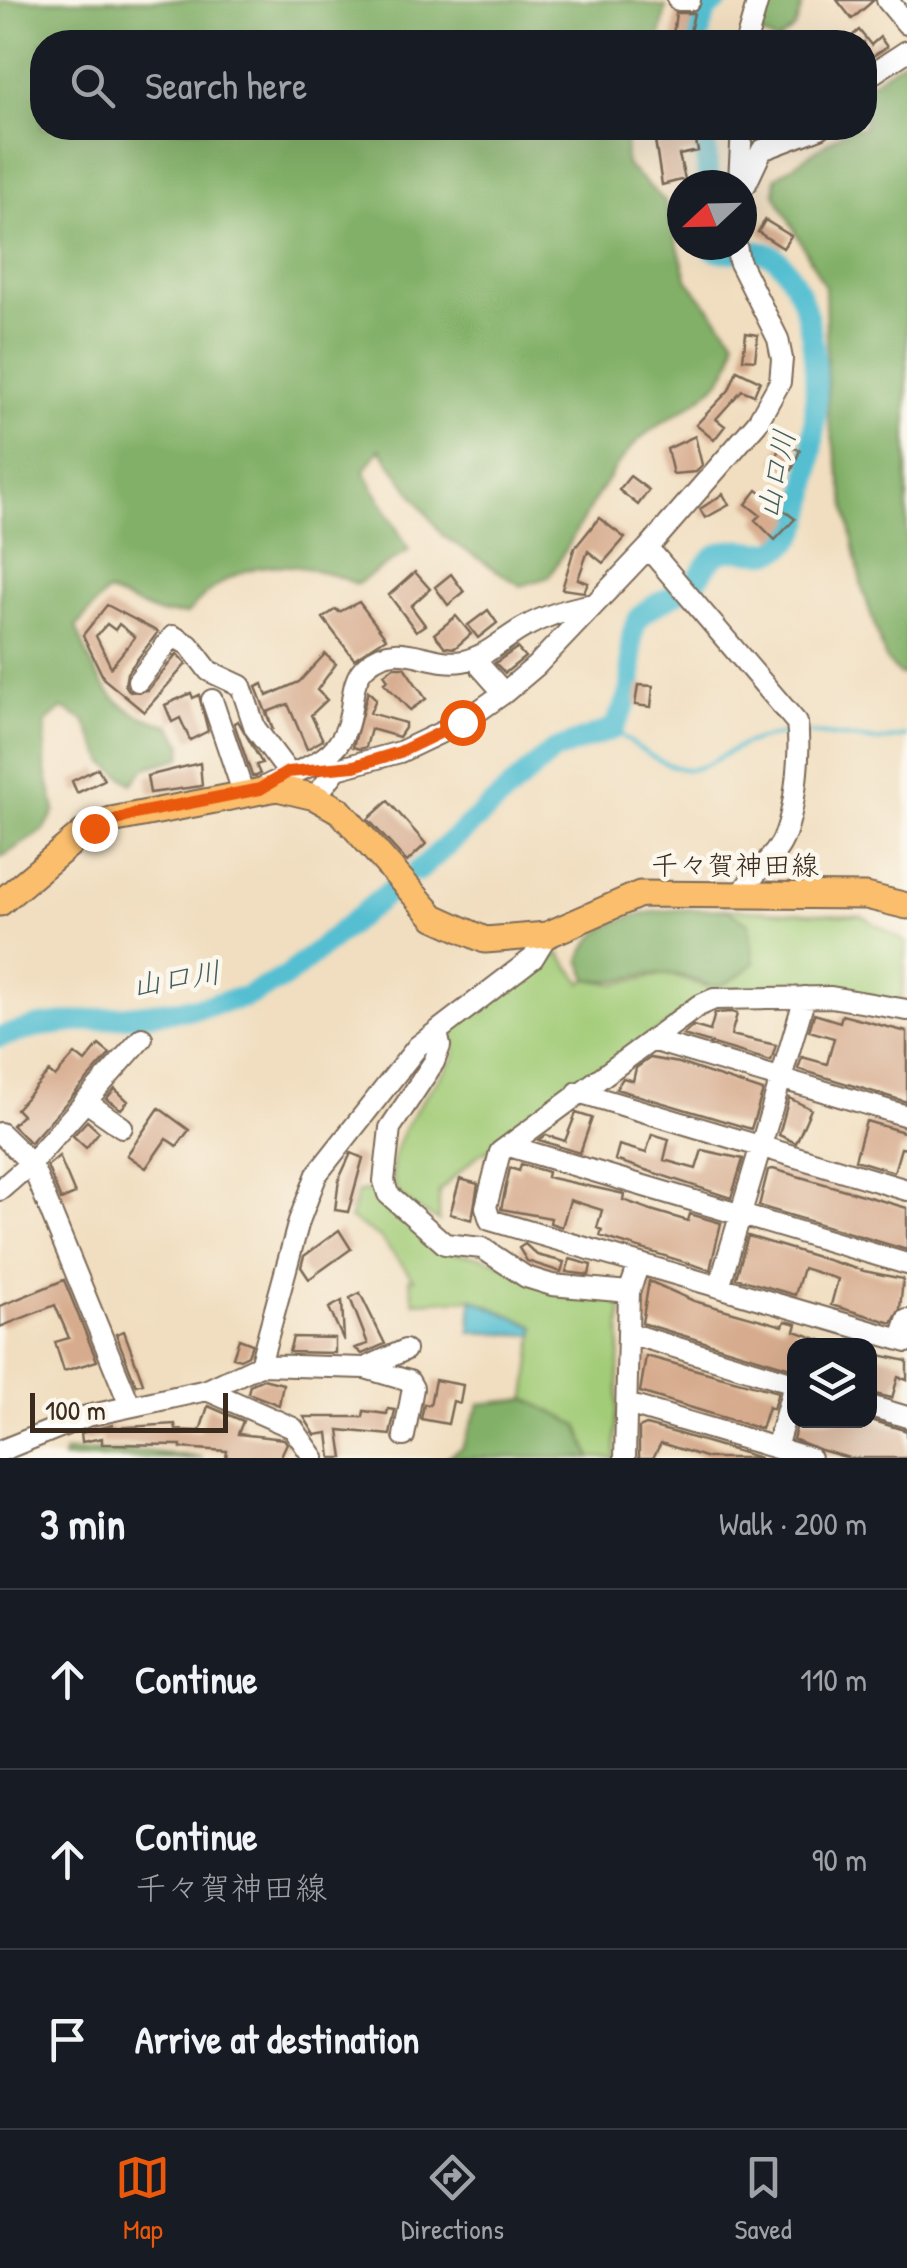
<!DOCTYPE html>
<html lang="en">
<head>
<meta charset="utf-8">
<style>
	:root { --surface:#171b24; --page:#242831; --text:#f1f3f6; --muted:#9ea1a6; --line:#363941; --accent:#ea580c }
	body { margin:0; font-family:"Patrick Hand","Klee One",sans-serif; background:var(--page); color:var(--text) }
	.controls { position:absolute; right:30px; bottom:30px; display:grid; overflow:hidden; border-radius:20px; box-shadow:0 10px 40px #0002 }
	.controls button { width:90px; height:90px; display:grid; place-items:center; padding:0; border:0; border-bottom:2px solid var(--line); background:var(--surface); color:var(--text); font:50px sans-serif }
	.compass { position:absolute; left:667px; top:170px; width:90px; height:90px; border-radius:50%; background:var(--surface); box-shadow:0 10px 40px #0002; rotate:248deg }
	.scale { position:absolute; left:30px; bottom:25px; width:198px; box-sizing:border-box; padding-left:10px; border:5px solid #3b2a1e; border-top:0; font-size:28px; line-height:35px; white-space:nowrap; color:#3b2a1e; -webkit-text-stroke:8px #fbf7ec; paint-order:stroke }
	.stop { position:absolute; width:30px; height:30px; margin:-22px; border:8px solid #ea580c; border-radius:50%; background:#fff }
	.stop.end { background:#ea580c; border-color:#fff; box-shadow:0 2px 10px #0008 }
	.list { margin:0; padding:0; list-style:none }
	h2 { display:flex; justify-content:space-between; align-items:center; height:130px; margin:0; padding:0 40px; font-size:42px }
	h2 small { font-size:32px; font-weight:400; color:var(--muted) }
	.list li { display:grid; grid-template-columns:65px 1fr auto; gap:30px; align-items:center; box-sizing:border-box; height:180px; padding:0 40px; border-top:2px solid var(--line) }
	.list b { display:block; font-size:38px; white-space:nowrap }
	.list p { margin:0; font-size:32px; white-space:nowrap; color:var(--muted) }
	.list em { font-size:32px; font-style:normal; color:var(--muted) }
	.icon { flex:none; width:55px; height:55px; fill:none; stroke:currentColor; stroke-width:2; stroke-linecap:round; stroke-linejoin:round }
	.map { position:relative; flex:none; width:907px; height:1458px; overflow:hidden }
	.search { position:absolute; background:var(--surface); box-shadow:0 10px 40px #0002; left:30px; right:30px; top:30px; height:110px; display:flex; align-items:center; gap:25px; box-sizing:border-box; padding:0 35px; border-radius:40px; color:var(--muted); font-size:38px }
	.sheet { height:670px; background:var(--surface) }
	nav { display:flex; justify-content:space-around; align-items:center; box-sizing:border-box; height:140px; border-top:2px solid var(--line); background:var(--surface); font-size:28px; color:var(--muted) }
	nav a { display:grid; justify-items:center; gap:5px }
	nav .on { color:var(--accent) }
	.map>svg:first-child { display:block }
	.green { fill:#a3cc78; stroke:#6f7b4b; stroke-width:2.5 }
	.forest { fill:#82b068; stroke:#5e6d43; stroke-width:2.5 }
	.water { fill:#55bfd1; stroke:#487478; stroke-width:2.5 }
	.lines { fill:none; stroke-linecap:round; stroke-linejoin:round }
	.stream { stroke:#55bfd1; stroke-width:4 }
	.river { stroke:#55bfd1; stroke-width:22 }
	.building { fill:#d7ac8e; fill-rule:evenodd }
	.minor-casing { stroke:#7b6957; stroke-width:24 }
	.major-casing { stroke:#7b6957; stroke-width:29 }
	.minor { stroke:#fff; stroke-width:20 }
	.major { stroke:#fabe6d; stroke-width:25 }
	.route { stroke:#ea580c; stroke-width:12 }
	.labels { text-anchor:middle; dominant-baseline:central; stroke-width:9; stroke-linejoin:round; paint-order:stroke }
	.street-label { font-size:28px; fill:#3b2a1e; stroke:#fbf7ec }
	.water-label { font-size:30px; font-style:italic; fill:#445e5d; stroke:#fbf7ec }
</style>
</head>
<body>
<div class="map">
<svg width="907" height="1458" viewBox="0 0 907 1458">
	<rect width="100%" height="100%" fill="#fbf7ec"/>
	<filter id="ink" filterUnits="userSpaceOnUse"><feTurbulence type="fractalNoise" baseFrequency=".01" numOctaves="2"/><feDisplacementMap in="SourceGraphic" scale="20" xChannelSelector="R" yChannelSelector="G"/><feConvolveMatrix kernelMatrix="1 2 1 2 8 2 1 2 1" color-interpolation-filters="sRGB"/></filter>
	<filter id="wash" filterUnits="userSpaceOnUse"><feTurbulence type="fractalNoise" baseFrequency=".0048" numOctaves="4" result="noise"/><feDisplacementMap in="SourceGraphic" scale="40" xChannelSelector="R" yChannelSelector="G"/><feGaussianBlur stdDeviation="2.25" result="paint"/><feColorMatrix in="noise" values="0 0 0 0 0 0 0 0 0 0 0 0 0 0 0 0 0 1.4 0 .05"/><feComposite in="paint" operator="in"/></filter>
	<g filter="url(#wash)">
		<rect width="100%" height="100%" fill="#f1dec0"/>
		<!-- green -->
		<path class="green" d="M726 909 862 916 907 943 901 1002 707 996 497 1146 479 1154 439 1191V1221C427 1214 407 1206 400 1195 371 1155 432 1088 455 1057L451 1029 559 953 582 983 588 979 614 984 667 974 707 987 749 924Z
			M372 1191 383 1206 441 1250 481 1257 622 1299 615 1458H591L578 1425 526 1399 535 1326 472 1299 414 1302 409 1279H414L380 1238 350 1219 358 1192Z"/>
		<!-- forest -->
		<path class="forest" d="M0 0H625L666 7 659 42H42V128H625L626 165 665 201 688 281 735 339C733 399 667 409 633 446 603 479 573 539 549 577L521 586 443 536 380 449 364 471 409 550 357 584C290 556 237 555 187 614H160L107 592 76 627C97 680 110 713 170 725L183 745 181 758 145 768 132 784 105 763 85 721 62 708 46 722 45 766 55 810 44 830 0 858Z
			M769 0H804L795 28 777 42 760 34Z
			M907 58V674L900 675 886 660 862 587 828 416 825 287 775 194V178L849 128H864L865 87Z
			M726 909 749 924 754 963C708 1004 710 977 667 974 639 972 620 985 588 979L580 960C601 904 676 910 726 909Z
			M526 1399 578 1425 591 1458H446L462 1447 480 1404Z
			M144 1451 203 1458H63L65 1452Z"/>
		<!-- water -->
		<path class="water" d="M472 1299 535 1327 534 1335 470 1332Z"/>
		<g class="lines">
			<!-- stream -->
			<path class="stream" d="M613 729C718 812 694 742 788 734
				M808 733 879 741 907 736"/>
			<!-- river -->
			<path class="river" d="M697 42 706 10 719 0
				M698 128 706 149 708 185
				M418 871 553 751 613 729C619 716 629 702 631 688 634 667 626 638 638 620 649 603 679 596 694 582 704 573 707 559 719 554 743 542 769 565 790 540 805 523 806 496 809 475 818 414 825 310 779 261 760 241 726 261 708 245
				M0 1037 40 1026 197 1008 245 997 284 978 389 892"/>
		</g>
		<g id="blocks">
			<!-- building -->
			<path class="building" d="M837 0H874L852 19Z
				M676 13H694L688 42H672Z
				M859 30 871 45 880 37 887 47 867 60 864 42H845Z
				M653 128H693L698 151 679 155 685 179 662 185Z
				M765 220 791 236 783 248 758 232Z
				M746 333 758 335 755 360 743 359Z
				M737 370 760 381 754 395 742 390 716 419 725 426 714 440 696 425 729 390Z
				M695 436 702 465 696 472 673 474 667 449Z
				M781 443 800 450 792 470 774 462Z
				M630 476 649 490 638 505 619 490Z
				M757 490 795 519 775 540 755 520 760 515 746 504Z
				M723 494 729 505 705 518 700 509Z
				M599 518 625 538 603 563 588 551 578 579 588 583 584 592 562 589 574 549Z
				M415 572 430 589 411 606 425 625 416 631 389 595Z
				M451 574 464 592 448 605 435 587Z
				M359 602 386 638 354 659 323 618 336 609 339 612Z
				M107 605 158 632 127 673 125 685 130 692 148 690 177 654 186 664 144 712 104 679 83 635ZM107 624 115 630 119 624 135 637 111 667 96 636Z
				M488 610 497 623 478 638 468 625Z
				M456 616 471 634 455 648 445 647 434 634Z
				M517 648 525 657 505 673 495 663Z
				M325 654 336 664 317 690 327 700 311 715 323 740 307 749 288 704 267 712 273 730 256 687 263 684 267 696 299 682Z
				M394 667H404L426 699 410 710 384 683 388 680 384 674Z
				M638 685 653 686 651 707 635 705Z
				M368 691 376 699 370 713 405 723V728L399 737 371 729 366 747 360 749 353 747Z
				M191 693 193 698 199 695 208 731 190 740 180 718 172 722 165 705Z
				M238 721 262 763 256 765 260 774 256 776H252L234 723Z
				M200 763 202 786 150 793 147 776Z
				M98 768 104 780 77 793 72 781Z
				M388 801 426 844 407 862 368 819Z
				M732 1012 737 1014 731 1035 776 1045 771 1061 683 1035 693 1026 710 1031 715 1013Z
				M814 1014 840 1022 842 1015 907 1032V1102L798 1069 802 1057 827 1064 834 1038 809 1031Z
				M99 1045 110 1054 30 1143 12 1125 22 1115 16 1109 49 1072 55 1077 75 1054 85 1062Z
				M650 1058 679 1063 763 1091 751 1129 616 1089 623 1078 633 1081 636 1068Z
				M115 1089 128 1101 121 1109 106 1099Z
				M789 1098 811 1109 796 1143 779 1135Z
				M159 1108 189 1130 177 1146 166 1139 146 1168 127 1155Z
				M576 1113 592 1118 580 1153 539 1140 546 1135 565 1141Z
				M87 1121 99 1132 86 1148 73 1136Z
				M866 1121 907 1133V1149L901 1148 894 1172 855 1160Z
				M652 1134 669 1139 664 1160 696 1169 702 1150 743 1159 731 1198 615 1160 619 1145 646 1153Z
				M351 1153 363 1158 348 1212 335 1210 339 1179Z
				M59 1156 75 1194 61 1200 47 1166Z
				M521 1164 548 1172 547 1177 624 1194 623 1200 651 1210 688 1221 690 1214 721 1223 710 1270 600 1236 602 1230 597 1228 602 1210 570 1200 562 1227 550 1223 551 1218 501 1209 510 1168 519 1171Z
				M773 1169 907 1208V1250L759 1206 768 1170Z
				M460 1179 478 1184 472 1220 450 1214Z
				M339 1230 351 1249 309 1279 301 1267 304 1256Z
				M748 1236 864 1271 903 1279 900 1309 892 1323 831 1305 838 1279 803 1268 795 1295 736 1278Z
				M525 1244 537 1255 564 1262 561 1272 527 1261 519 1248Z
				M570 1259 591 1265 589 1275 566 1272Z
				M64 1280 97 1361 64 1371 55 1342 69 1338 55 1305 0 1327V1306Z
				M649 1281 694 1301 783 1326 785 1321 797 1324 795 1331 837 1346H794V1369L642 1323Z
				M360 1293 385 1344 362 1354 355 1348 368 1344 350 1298Z
				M342 1301 344 1340V1341L329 1308Z
				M124 1331 143 1383 136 1385 116 1334Z
				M293 1337 335 1338V1353L289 1352Z
				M239 1339 252 1344 248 1355 240 1359 233 1357Z
				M870 1353 907 1361V1380L898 1377 892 1398 870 1393Z
				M646 1356 778 1392 773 1409 768 1407 761 1429 640 1392Z
				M263 1379 283 1384 279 1405 248 1393 250 1385Z
				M435 1380 463 1385 460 1403 453 1401 448 1424 421 1419 424 1404 430 1405Z
				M208 1406 243 1421 238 1434 284 1439 287 1443 280 1458H226L227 1451 181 1448V1445L102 1444V1438L82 1442 81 1433 112 1425V1428L175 1424 176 1430 200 1431Z
				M388 1409 395 1410 390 1435 339 1430 343 1458H331L328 1433 315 1435 304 1417H363L364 1411 387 1414Z
				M798 1420H871L907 1431V1458H849L821 1450 793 1439Z
				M646 1425 676 1433 760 1458H708L661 1443 653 1458H639V1428Z"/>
		</g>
	</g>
	<g filter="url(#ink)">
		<use href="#blocks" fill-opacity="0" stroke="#7b6957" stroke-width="2.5"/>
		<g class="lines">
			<defs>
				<path id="minor" d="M678 0H690
					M887 0 907 24
					M746 42 758 0
					M864 79 907 51
					M739 180 742 128
					M739 183 746 184 762 150 820 128
					M648 548 797 723C801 751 795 824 778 848 767 864 752 874 743 892
					M480 656 481 667 504 693
					M138 681 173 636 189 645 209 671 241 686 255 728 288 772
					M212 700 243 792
					M261 789C290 771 333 766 346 729 355 708 348 681 367 665 398 637 429 667 463 661 486 657 503 639 523 628 546 615 569 608 595 604
					M315 797 337 769 400 752 463 722 504 693 536 666 648 548 757 423 780 382 782 359 778 339 739 261 736 245
					M907 1010 831 997 714 999 698 1006 500 1152 486 1207 490 1220 907 1342
					M437 1032 440 1046 434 1062 390 1128 384 1181 388 1194 445 1244 482 1248 526 1277 552 1285 629 1292
					M651 1040 907 1116
					M578 1092 907 1190
					M85 1101 122 1127
					M0 1133 31 1163 129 1403
					M509 1146 907 1264
					M0 1190 31 1163 142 1038
					M719 1287 805 997
					M628 1333 794 1383
					M901 1340 907 1320
					M260 1365 365 1368 409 1381 413 1388 404 1436
					M365 1368 405 1350
					M207 1390 293 1428 314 1458
					M627 1404 810 1458
					M870 1406 907 1417
					M776 1448 794 1385
					M0 1451 87 1416 207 1390 260 1365 299 1221 317 1174 418 1046 533 958 547 935
					M625 1458 629 1292 639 1264"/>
				<path id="major" d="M0 903 83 833 111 820 277 788 315 797 340 811 434 917 485 940 547 935 640 894 866 896 907 906"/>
			</defs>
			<!-- minor casing -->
			<use href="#minor" class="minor-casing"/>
			<!-- major casing -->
			<use href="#major" class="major-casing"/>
			<!-- minor -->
			<use href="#minor" class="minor"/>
			<!-- major -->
			<use href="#major" class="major"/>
		</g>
	</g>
	<g class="lines" filter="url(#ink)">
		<!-- route -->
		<path class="route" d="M94 828 134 814 260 789 288 772 354 766 400 752 462 722"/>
	</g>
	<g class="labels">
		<!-- street labels -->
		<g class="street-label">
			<text x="735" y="865">千々賀神田線</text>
		</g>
		<!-- water labels -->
		<g class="water-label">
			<text transform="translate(775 474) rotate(-78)">山口川</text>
			<text transform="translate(176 978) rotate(-9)">山口川</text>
		</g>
	</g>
</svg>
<div class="controls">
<button><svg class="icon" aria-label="layers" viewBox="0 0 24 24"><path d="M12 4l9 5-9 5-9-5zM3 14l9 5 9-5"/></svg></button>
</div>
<svg class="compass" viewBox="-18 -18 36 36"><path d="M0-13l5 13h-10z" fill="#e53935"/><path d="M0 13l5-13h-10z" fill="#9ea1a6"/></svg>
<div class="scale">100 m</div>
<div class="stop" style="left:462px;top:722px"></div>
<div class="stop end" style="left:94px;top:828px"></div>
<div class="search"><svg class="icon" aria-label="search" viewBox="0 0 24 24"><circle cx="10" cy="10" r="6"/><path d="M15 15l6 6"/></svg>Search here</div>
</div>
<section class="sheet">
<h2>3 min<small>Walk · 200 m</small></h2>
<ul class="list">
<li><svg class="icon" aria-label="ahead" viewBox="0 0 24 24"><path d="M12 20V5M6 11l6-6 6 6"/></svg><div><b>Continue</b></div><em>110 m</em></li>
<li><svg class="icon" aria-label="ahead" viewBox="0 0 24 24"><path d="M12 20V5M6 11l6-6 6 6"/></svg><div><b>Continue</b><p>千々賀神田線</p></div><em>90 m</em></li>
<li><svg class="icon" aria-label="arrive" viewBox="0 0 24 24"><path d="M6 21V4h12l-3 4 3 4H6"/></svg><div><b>Arrive at destination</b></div></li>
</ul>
</section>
<nav>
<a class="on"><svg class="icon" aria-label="map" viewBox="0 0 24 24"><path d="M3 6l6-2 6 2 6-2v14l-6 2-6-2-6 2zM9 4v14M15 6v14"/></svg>Map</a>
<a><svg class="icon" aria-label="directions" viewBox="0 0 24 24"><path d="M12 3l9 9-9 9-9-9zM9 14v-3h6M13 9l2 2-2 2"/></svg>Directions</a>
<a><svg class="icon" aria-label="saved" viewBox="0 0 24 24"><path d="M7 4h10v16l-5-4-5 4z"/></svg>Saved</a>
</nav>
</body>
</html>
